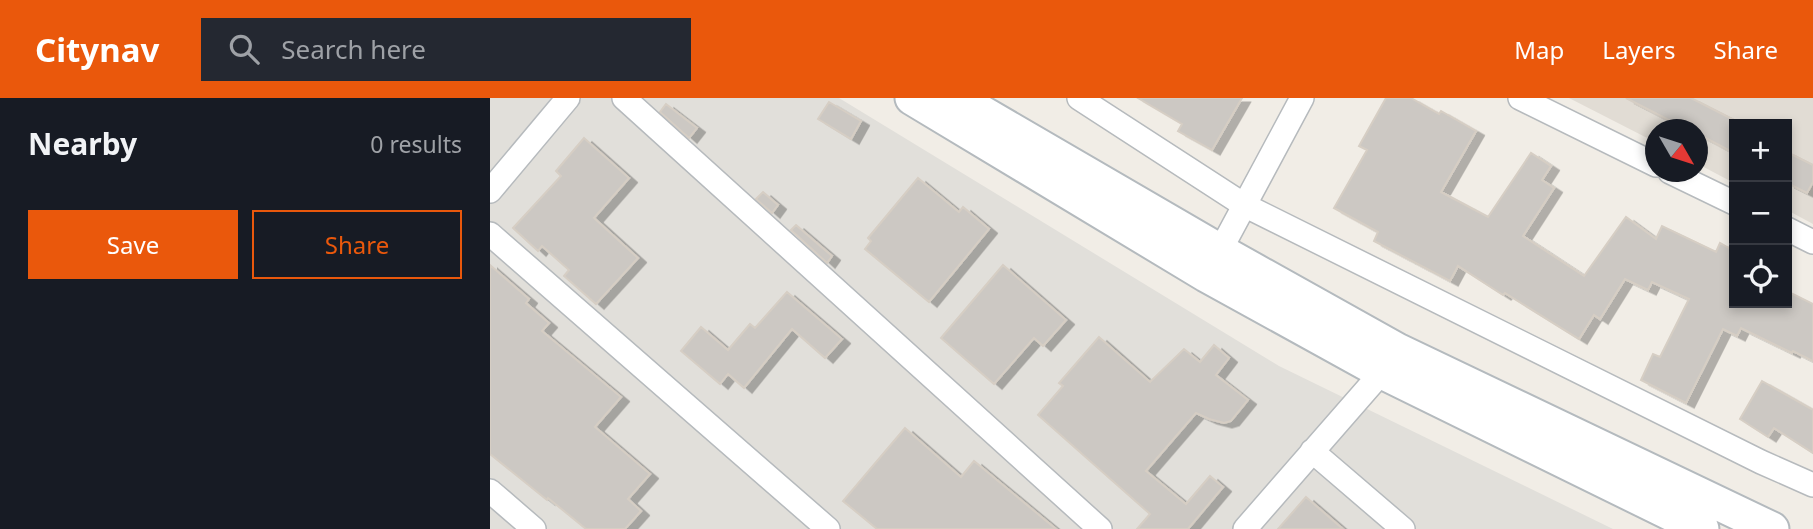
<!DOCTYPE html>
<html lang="en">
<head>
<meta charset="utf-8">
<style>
	:root { --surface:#171b24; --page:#242831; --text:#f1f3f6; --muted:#9ea1a6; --line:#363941; --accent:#ea580c }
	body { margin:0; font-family:"Noto Sans",sans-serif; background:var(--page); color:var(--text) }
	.controls { position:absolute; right:21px; top:21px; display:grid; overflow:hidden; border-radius:0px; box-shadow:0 4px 10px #0003 }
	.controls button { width:63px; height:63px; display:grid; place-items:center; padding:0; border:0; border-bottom:2px solid var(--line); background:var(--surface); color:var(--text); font:35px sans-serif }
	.compass { position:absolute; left:1155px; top:21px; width:63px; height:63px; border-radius:50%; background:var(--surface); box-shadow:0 4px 10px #0003; rotate:129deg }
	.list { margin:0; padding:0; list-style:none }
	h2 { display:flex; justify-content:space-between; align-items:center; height:91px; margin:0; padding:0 28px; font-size:30px }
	h2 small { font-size:23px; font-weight:400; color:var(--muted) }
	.actions { display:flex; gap:14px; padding:21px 28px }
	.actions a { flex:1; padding:16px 0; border:2px solid var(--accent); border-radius:0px; text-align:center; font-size:24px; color:var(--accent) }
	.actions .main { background:var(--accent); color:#fff }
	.icon { flex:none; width:38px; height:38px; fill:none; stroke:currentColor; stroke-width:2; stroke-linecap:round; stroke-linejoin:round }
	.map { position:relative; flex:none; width:1323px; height:431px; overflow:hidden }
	header { display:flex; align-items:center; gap:42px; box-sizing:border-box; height:98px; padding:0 35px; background:var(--accent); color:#fff }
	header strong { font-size:33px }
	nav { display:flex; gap:38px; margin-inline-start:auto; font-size:24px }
	.search { width:490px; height:63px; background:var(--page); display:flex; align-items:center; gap:18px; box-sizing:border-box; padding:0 24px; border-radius:0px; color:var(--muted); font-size:26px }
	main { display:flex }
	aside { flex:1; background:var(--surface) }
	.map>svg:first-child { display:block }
	.industrial { fill:#e1dfda }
	.education { fill:#e1dcd4 }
	.building { fill:#ccc8c3; stroke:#d6cec4; stroke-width:2; filter:url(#shadow) }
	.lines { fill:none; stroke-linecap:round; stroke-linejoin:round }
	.street-casing { stroke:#b6babd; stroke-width:26 }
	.secondary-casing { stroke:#b4babe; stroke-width:37 }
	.street { stroke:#fff; stroke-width:23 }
	.secondary { stroke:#fff; stroke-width:33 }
</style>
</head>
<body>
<header>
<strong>Citynav</strong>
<div class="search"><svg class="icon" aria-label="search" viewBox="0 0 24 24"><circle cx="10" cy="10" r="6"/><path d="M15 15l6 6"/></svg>Search here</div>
<nav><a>Map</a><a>Layers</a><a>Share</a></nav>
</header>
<main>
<aside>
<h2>Nearby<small>0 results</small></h2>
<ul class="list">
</ul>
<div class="actions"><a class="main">Save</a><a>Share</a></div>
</aside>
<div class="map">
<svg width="1323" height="431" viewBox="0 0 1323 431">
	<defs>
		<filter id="shadow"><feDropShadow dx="8" dy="4.5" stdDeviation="0" flood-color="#0004"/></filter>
	</defs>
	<rect width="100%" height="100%" fill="#f1ede6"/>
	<!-- industrial -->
	<path class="industrial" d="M0 0H349L789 268 1123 431H0Z"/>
	<!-- education -->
	<path class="education" d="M1079 0H1323V126L1297 112V26H1244V85L1208 66V32H1166L1165 44Z"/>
	<!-- building -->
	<path class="building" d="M648 0H752L722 52 688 33 692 26Z
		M896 0H921L949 16 951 13 986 33 951 94 998 119 1041 55 1061 68 1052 82 1064 90 1033 138 1094 178 1136 119 1166 141 1172 128 1226 154 1230 145 1244 153V205H1297V193L1323 206V263L1303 253 1302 255 1251 230 1247 238 1233 231 1196 305 1151 282 1163 256 1170 259 1199 201 1162 184 1158 192 1135 181 1110 221 1104 217 1089 241 1015 195 1013 197 968 168 960 183 884 143 888 134 844 110 877 52 869 48Z
		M1136 0H1201L1248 24 1247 26H1244V55L1208 36V32H1198Z
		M339 4 371 23 361 41 328 21Z
		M176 6 207 30 199 40 170 14Z
		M94 40 139 80 104 120 148 160 106 206 74 178 79 172 52 148 48 153 23 130 71 78 66 73Z
		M1297 54 1323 67V84L1317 95 1297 85Z
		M428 80 469 114 473 109 499 131 439 204 375 151 381 143 378 140Z
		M273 94 288 107 282 115 266 101Z
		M306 127 342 158 337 165 301 132Z
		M0 167 39 201 36 205 59 225 52 233 131 299 105 329 160 376 138 401 151 413 135 431H96L58 400 57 402 0 356Z
		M513 167 576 222 553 248 544 240 504 286 451 240Z
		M297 194 352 241 335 260 302 231 254 290 238 276 230 286 191 253 211 229 238 252 260 226 265 230Z
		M609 239 660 284 694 251 710 264 724 247 739 260 726 277 758 302 741 323 734 325 719 321 706 315 656 373 696 406 720 378 733 389 698 431H647L660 416 548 317 573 288 569 285Z
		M1272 283 1323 312V355L1284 330 1278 339 1250 321Z
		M415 330 471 379 484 363 566 431H387L353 403Z
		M816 399 853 431H788Z"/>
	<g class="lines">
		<defs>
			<path id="street" d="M134 0 610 431
				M589 0 754 107 1271 364 1323 387
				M1030 0 1166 67
				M1180 74 1244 105
				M0 93 78 0
				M1297 131 1323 144
				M0 136 338 431
				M724 164 812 0
				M822 353 913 431
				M0 393 44 431
				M755 431 892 274"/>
			<path id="secondary" d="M422 0 716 177 892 274 1212 431
				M467 0 730 153 907 252 1282 431"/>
		</defs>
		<!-- street casing -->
		<use href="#street" class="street-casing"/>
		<!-- secondary casing -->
		<use href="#secondary" class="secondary-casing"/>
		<!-- street -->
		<use href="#street" class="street"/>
		<!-- secondary -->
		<use href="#secondary" class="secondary"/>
	</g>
</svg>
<div class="controls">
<button>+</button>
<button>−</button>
<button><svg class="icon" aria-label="locate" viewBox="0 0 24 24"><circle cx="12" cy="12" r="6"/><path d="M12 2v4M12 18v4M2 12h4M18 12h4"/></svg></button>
</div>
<svg class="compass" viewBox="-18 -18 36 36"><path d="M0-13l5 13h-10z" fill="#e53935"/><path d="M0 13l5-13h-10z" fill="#9ea1a6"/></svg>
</div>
</main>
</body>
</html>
